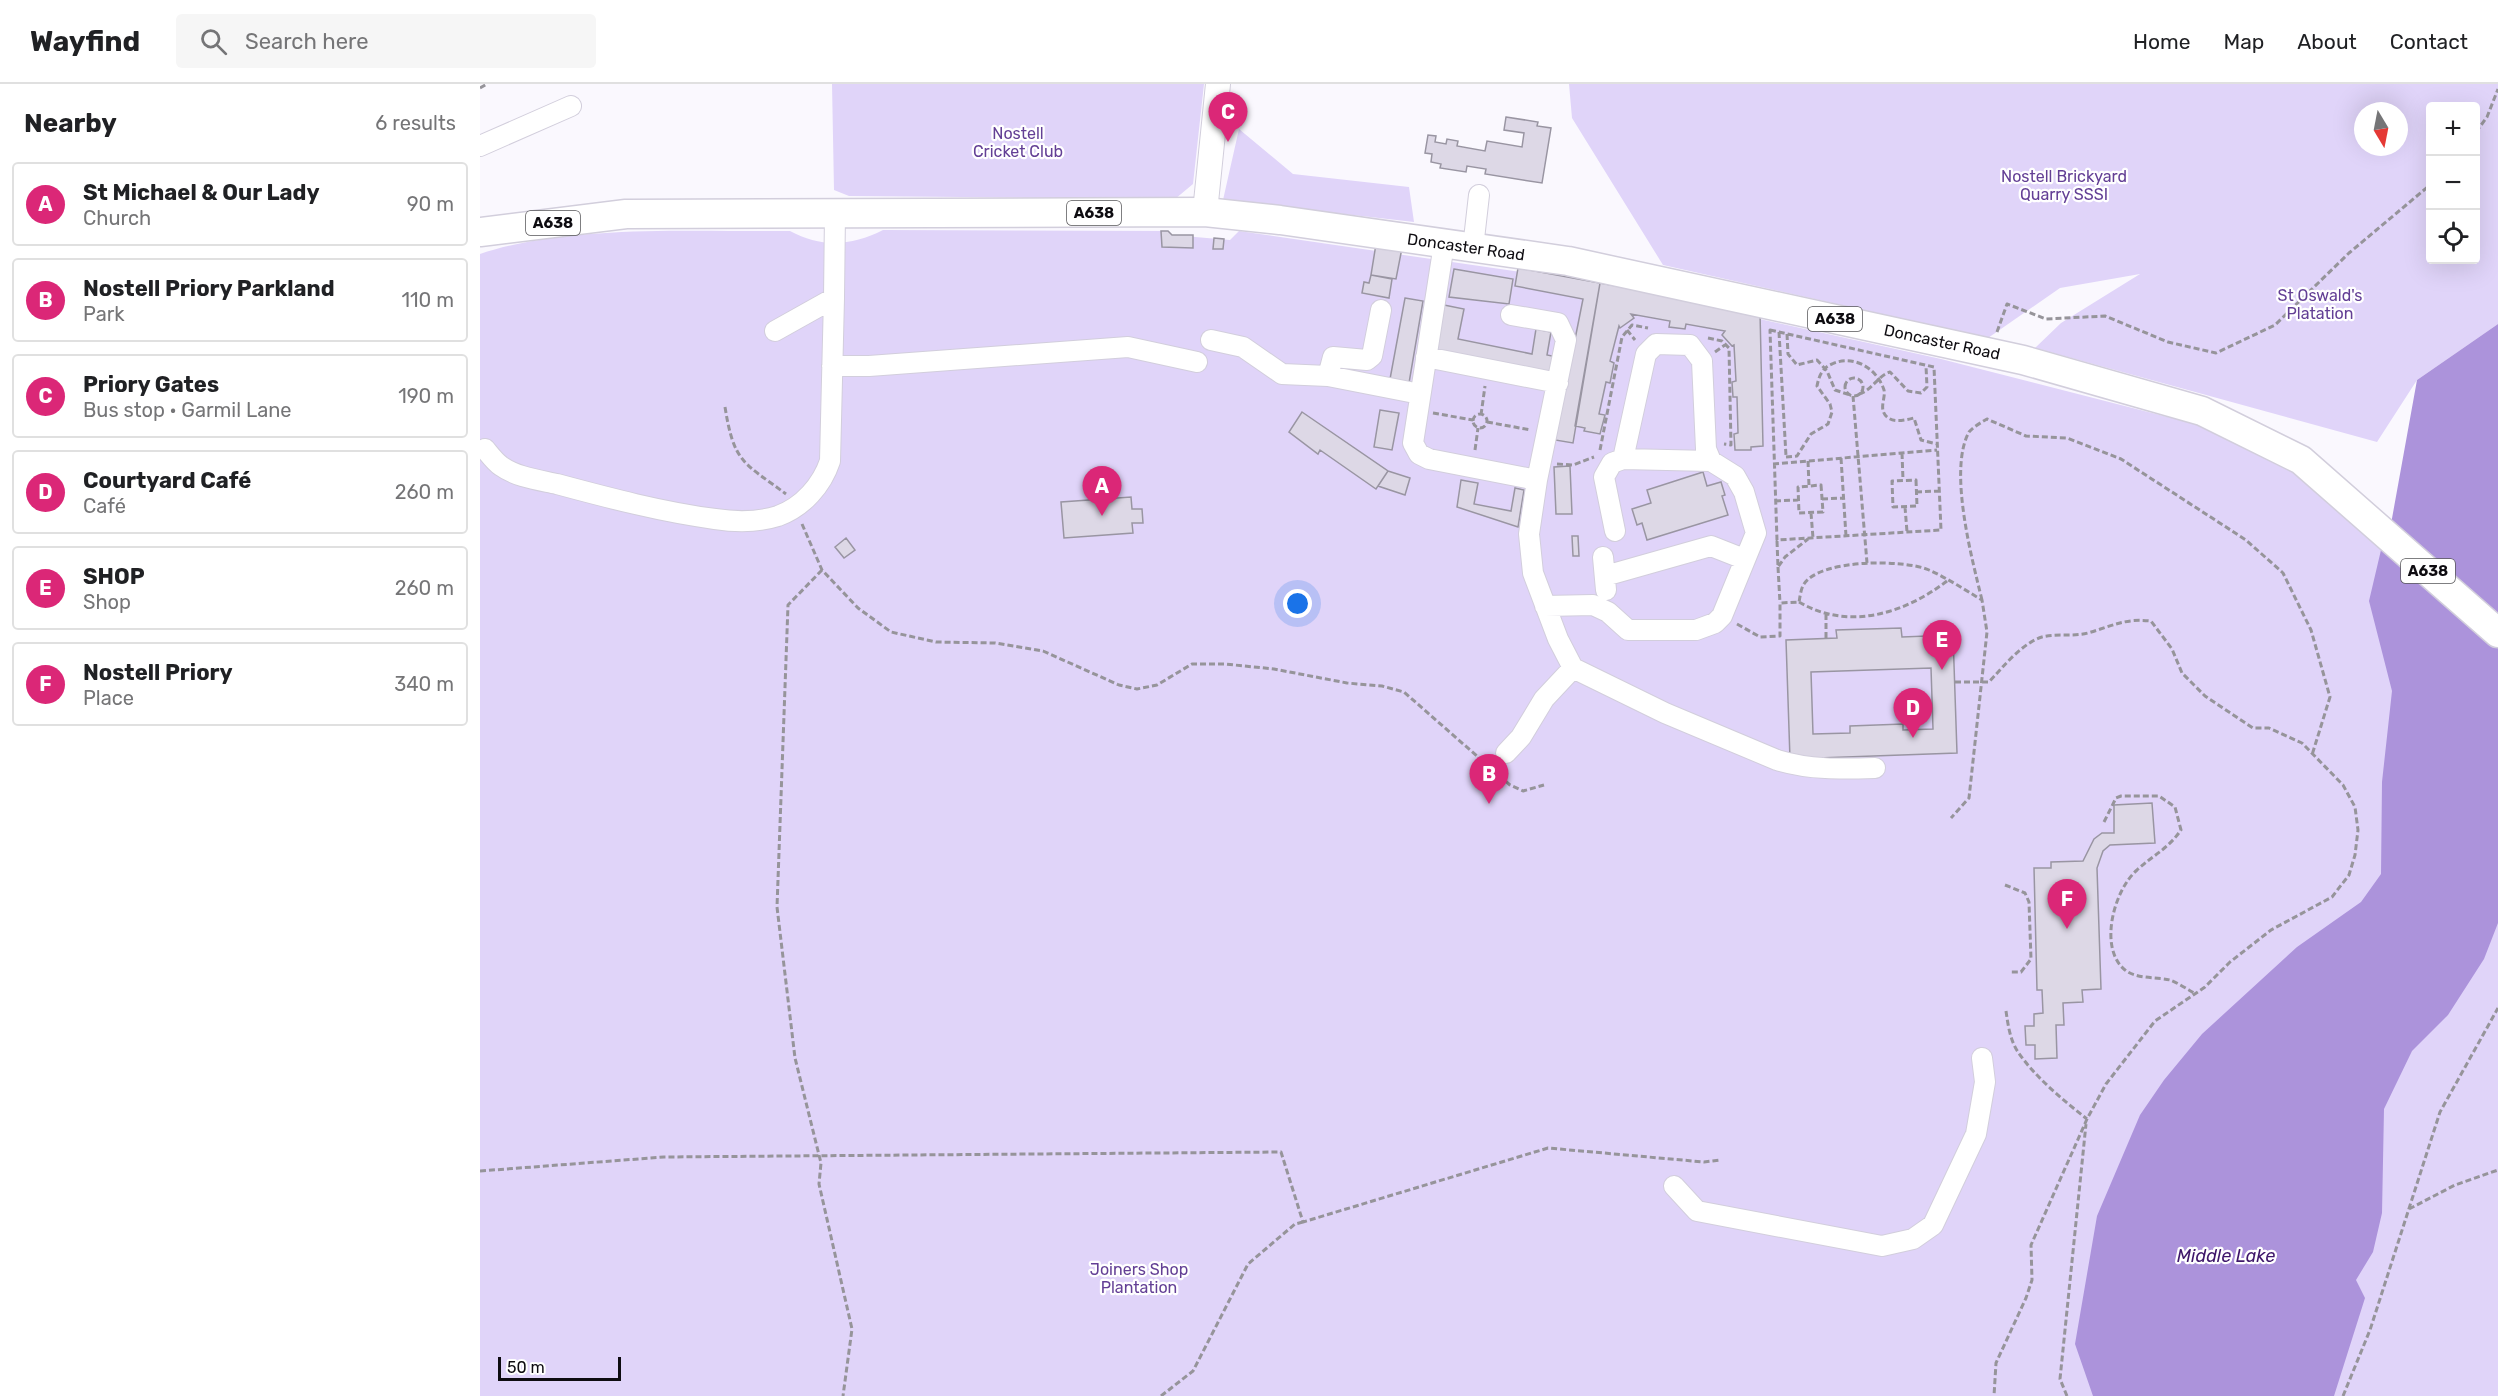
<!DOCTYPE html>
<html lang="en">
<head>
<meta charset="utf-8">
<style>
	:root { --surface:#fff; --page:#f6f6f6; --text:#202124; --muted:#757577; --line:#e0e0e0; --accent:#db2777 }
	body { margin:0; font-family:Rubik,sans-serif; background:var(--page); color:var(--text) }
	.controls { position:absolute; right:18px; top:18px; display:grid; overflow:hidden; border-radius:6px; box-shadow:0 6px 24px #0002 }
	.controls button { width:54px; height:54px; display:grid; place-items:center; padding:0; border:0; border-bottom:2px solid var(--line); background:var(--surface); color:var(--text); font:30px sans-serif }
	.compass { position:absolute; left:1874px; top:18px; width:54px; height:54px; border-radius:50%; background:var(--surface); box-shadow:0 6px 24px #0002; rotate:170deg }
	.scale { position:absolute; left:18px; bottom:15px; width:123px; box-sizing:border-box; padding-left:6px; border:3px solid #0e0c11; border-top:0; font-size:16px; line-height:21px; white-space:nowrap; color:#0e0c11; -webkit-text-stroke:4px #fff; paint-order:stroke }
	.you { position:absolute; left:818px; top:520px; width:21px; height:21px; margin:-15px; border:4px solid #fff; border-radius:50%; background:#1a73e8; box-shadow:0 0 0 9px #1a73e833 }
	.badge { display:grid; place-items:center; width:39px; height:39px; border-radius:50%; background:var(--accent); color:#fff; font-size:20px; font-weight:700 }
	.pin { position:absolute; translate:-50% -50px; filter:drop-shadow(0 2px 3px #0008) }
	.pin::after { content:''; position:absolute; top:32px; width:21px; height:18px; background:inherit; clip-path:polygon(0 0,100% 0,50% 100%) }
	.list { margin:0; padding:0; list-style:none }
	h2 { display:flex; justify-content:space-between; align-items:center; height:78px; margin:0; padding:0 24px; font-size:26px }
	h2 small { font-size:20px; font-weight:400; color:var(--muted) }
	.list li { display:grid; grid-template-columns:39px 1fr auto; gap:18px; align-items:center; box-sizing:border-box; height:84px; margin:0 12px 12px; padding:0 12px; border:2px solid var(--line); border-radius:6px }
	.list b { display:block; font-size:22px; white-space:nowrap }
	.list p { margin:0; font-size:20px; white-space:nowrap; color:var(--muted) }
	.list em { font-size:20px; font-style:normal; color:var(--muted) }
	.icon { flex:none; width:33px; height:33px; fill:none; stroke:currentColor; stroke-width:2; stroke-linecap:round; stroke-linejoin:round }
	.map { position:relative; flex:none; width:2018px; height:1312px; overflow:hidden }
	header { display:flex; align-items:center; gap:36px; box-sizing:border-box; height:84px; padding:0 30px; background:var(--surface); border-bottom:2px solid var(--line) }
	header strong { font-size:28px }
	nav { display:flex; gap:33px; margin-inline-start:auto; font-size:21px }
	.search { width:420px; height:54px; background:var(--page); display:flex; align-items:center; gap:15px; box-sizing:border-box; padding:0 21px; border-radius:6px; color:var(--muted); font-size:22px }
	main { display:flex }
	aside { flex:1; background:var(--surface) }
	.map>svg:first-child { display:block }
	.green { fill:#e0d4f9; fill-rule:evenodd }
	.water { fill:#ac93db }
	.building { fill:#ddd8e6; stroke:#9995a2; stroke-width:1.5; fill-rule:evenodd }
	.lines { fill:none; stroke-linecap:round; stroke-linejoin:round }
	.minor-casing { stroke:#d2cedc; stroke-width:22 }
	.major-casing { stroke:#d2cedc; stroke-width:26 }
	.highway-casing { stroke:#d2cedc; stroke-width:31 }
	.path { stroke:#96949a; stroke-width:3; stroke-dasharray:6 3; stroke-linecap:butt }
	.minor { stroke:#fff; stroke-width:20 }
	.major { stroke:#fff; stroke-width:24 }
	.highway { stroke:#fff; stroke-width:28 }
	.labels { text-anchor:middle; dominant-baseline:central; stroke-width:4.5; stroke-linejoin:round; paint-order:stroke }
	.shield { fill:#fff; stroke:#565558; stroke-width:1.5 }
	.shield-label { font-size:15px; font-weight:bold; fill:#0e0c11 }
	.park-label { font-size:16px; fill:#633f95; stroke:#fff }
	.street-label { font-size:16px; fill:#0e0c11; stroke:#fff }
	.water-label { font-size:18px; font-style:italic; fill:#3e166a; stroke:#fff }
</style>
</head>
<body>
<header>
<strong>Wayfind</strong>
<div class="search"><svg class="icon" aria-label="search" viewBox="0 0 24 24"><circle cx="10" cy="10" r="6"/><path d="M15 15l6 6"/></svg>Search here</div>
<nav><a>Home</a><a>Map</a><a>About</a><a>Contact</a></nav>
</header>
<main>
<aside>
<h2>Nearby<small>6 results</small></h2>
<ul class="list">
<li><span class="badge">A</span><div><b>St Michael &amp; Our Lady</b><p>Church</p></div><em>90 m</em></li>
<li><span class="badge">B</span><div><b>Nostell Priory Parkland</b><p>Park</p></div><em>110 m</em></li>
<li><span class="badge">C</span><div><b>Priory Gates</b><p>Bus stop · Garmil Lane</p></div><em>190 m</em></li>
<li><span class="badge">D</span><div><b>Courtyard Café</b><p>Café</p></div><em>260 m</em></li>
<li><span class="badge">E</span><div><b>SHOP</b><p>Shop</p></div><em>260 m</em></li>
<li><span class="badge">F</span><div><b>Nostell Priory</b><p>Place</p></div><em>340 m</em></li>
</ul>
</aside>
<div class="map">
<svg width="2018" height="1312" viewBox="0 0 2018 1312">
	<rect width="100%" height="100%" fill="#faf8fe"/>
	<!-- green -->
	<path class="green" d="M352 0H724L713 100 695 115 369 112 354 106Z
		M1089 0H2018V240L1937 296 1897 358 1555 264 1581 239 1660 190 1580 204 1508 254 1183 181 1092 34ZM1950 22H1996V176H1950ZM1883 27H1919V63H1883Z
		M759 45 813 90 929 103 934 138 743 116Z
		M403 146 688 147 692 151 750 156 759 147 1116 199 1461 275 1715 340 1808 380 2018 574V1312H0V170C90 140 215 148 310 147 341 164 372 162 403 146Z"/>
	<!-- water -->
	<path class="water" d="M2018 240V839L2004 875 1968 931 1932 967 1904 1025 1902 1129 1893 1168 1876 1196 1885 1214 1854 1312H1613L1595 1260 1617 1132 1660 1031 1684 996 1722 950 1817 863 1881 818 1901 790 1902 698 1912 607 1889 517 1901 466 1911 440 1937 296Z"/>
	<!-- building -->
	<path class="building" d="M1026 33 1058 38 1057 42 1071 44 1062 99 1005 90 1006 85 987 82 986 88 960 84 961 80 951 78 952 70 945 69 948 51 956 52 955 58 966 60 967 55 978 57 977 62 1005 67 1007 57 1042 63 1044 49 1024 46Z
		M681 147H688L692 151H713V164L682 163Z
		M734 154 744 155 743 165H733Z
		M896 160 922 164 916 195 891 191Z
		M1038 184 1120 199 1093 359 1075 356 1103 215 1035 202Z
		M974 185 1033 195 1029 220 969 213Z
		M891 191 912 195 909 214 882 209 884 198 889 199Z
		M1120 199 1280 228 1283 362 1271 363V366H1255L1254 350 1258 349 1257 313H1253L1252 298 1256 297 1254 261 1252 262 1242 251 1245 247 1206 240 1205 245 1189 243 1190 237 1151 230 1154 234 1140 244 1139 242 1130 277 1134 279 1130 299 1126 298 1119 330 1125 331 1120 350 1104 347 1105 344 1095 342Z
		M925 214 943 217 929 299 910 295Z
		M964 221 984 225 978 255 1052 270 1056 245 1071 248 1067 271 1077 273 1074 291 955 270Z
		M900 326 919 329 912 366 894 363Z
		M822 328 908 387 896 405 840 366 838 370 809 348Z
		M1090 382 1092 430H1076L1074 383Z
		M908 387 930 394 925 411 898 402Z
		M1223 388 1227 402 1241 398 1245 411 1242 412 1248 431 1167 456 1162 439 1157 441 1152 425 1171 419 1167 406Z
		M981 396 998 399 994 420 1031 427 1035 404 1044 406 1038 443 977 423Z
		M651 413 652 425H662L663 439H652L653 449 584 454 581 418Z
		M1092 452H1098L1099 472H1093Z
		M366 454 375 466 364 474 355 463Z
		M1421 544 1422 553 1473 551 1477 669 1310 675 1306 556 1357 554 1356 546ZM1451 584 1453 645 1423 646V640L1370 642V649L1333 650 1331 588Z
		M1672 719 1675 759 1630 761 1623 767 1617 784 1621 905 1602 906 1603 918 1583 919 1584 941H1576L1577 974 1555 975V961H1546L1545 942H1554V930L1563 929 1562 906H1557L1554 784H1571V778L1603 777 1614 755 1622 749H1634V721Z"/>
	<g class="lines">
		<defs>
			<path id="minor" d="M0 62 91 22
				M964 160 933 359 939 370 949 375 1057 396 1086 256 1078 239 1031 231
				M993 164 999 111
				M295 247 354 214 355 129
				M731 256 763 263 802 290 848 292 940 310
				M946 273 1078 299
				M352 282H389L648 263 717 278
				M848 292 853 273 887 276 892 272 901 226
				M5 365C10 371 15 378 21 382 36 393 59 396 77 400 129 414 182 428 235 435 255 438 279 438 298 432 323 423 342 401 350 377L354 214
				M1143 375 1231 377
				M1057 396 1049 450 1053 489 1078 555 1093 584 1185 629 1297 676C1329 686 1362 685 1395 684
				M1123 473 1126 506
				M1125 492 1231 462 1264 475
				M1065 522 1113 521 1128 528 1148 546H1216L1235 539 1242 532 1276 449 1264 408 1255 392 1231 377 1226 365 1222 277 1210 261 1176 260 1166 270 1143 375 1132 379 1124 393 1135 447
				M1026 669 1041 653 1064 615 1093 584
				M1194 1102 1217 1127 1402 1162 1433 1155 1453 1141 1496 1050 1505 998 1502 974"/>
			<path id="major" d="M725 128 738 0"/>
			<path id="highway" d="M0 148 146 130 725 128 800 136 1088 177 1543 276 1722 327 1821 376 2018 549"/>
		</defs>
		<!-- minor casing -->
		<use href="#minor" class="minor-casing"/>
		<!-- major casing -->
		<use href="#major" class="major-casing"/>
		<!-- highway casing -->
		<use href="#highway" class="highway-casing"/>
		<!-- path -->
		<path class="path" d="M0 4 7 0
			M1996 48 2007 33 2018 5
			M1147 246 1155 256
			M1290 246 1454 283 1461 446 1297 456Z
			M1299 248 1306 372
			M1517 248 1527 220 1566 235 1625 232 1688 258 1736 269 1795 241 1869 169 1950 101
			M1307 250 1308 270 1317 281 1337 276 1347 287 1355 306 1370 311
			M1228 254 1242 257 1249 264 1251 361 1244 360
			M1235 268 1245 261
			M1365 303a9 9 0 1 1 18 0a9 9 0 1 1-18 0Z
			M1379 310C1393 306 1397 292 1410 288L1428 307 1441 309 1447 303 1446 282
			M1373 312 1387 479
			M245 323C254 379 263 378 306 410
			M953 329 993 336
			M993 337a7 7 0 1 1 14 0a7 7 0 1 1-14 0Z
			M1001 331 1005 302
			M1007 338 1051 346
			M995 366 998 344
			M1120 366 1142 253 1152 241 1168 244
			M1422 369 1423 396
			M1306 373 1317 372 1331 350 1348 340 1352 328 1350 320 1337 302C1339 292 1342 284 1352 280 1373 270 1397 284 1404 306 1406 314 1398 325 1407 333 1414 339 1425 336 1434 334L1441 356 1457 360
			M1361 374 1366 452
			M1328 377 1329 402
			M1077 380 1093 381 1114 373
			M1293 380 1457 366
			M1436 396 1437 422 1413 423 1412 397Z
			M1341 401 1343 428 1319 429 1318 403Z
			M1436 408 1458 407
			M1342 415 1364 414
			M1295 417 1318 416
			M1425 423 1427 448
			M1331 429 1333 454
			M322 440 342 486 378 524 411 548 456 558 515 559 563 567 639 601 657 605 677 601 712 580H745L794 585 867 599 902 602 924 608 1030 701 1043 707 1064 701
			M1297 457 1298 483 1305 473 1328 455
			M1298 483 1300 519
			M342 486 308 521 297 823 315 974 341 1079 339 1100 372 1245 363 1312
			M1502 516C1492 475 1468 386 1489 348 1493 343 1502 338 1507 335L1546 352 1587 354 1641 375 1766 456 1803 489 1831 546 1850 613 1832 671
			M1319 518C1368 547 1424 530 1467 497
			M1257 540 1280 553 1300 552V519L1319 518C1320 513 1321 504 1324 500 1340 475 1424 475 1449 486 1467 494 1485 506 1502 516L1507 548 1489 714 1471 734
			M1346 554V530
			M1475 598H1509C1522 584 1542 559 1562 553 1577 549 1593 553 1608 549 1632 542 1645 534 1671 537L1692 565 1702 589 1725 612 1773 644H1789L1822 659 1863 701 1875 723 1878 746 1875 771 1869 791 1852 813 1791 846 1750 878 1725 903 1675 937 1626 1000 1607 1035 1551 1161 1552 1196 1546 1214 1516 1279 1514 1312
			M1624 738 1636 714 1641 712H1679L1695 723 1701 746C1687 766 1673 771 1657 786 1634 806 1618 864 1645 886 1656 895 1677 893 1690 896 1698 899 1707 905 1714 909
			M1525 801 1545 809 1549 818 1551 875 1541 888H1530
			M1526 927C1528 941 1530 956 1538 968 1555 993 1583 1016 1607 1035
			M0 1087 184 1073 801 1068 823 1138 1068 1064 1224 1078 1240 1076
			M1929 1125 1975 1101 2018 1086
			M681 1312 713 1287 768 1180 815 1140 823 1138
			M1587 1312 1580 1295 1606 1040
			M1863 1312 1890 1246 1960 1028 2018 924"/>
		<!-- minor -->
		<use href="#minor" class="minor"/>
		<!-- major -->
		<use href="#major" class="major"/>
		<!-- highway -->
		<use href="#highway" class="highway"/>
	</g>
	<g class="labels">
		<!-- shield labels -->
		<g class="shield">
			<rect x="587" y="117" width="54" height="24" rx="4.5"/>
			<rect x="46" y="127" width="54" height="24" rx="4.5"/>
			<rect x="1328" y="223" width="54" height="24" rx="4.5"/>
			<rect x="1921" y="475" width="54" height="24" rx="4.5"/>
		</g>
		<g class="shield-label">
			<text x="614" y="129">A638</text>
			<text x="73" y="139">A638</text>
			<text x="1355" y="235">A638</text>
			<text x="1948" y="487">A638</text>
		</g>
		<!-- park labels -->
		<g class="park-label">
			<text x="538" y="49">Nostell<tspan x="538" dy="18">Cricket Club</tspan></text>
			<text x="1584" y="92">Nostell Brickyard<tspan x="1584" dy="18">Quarry SSSI</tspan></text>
			<text x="1840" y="211">St Oswald's<tspan x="1840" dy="18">Platation</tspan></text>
			<text x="659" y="1185">Joiners Shop<tspan x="659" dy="18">Plantation</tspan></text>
		</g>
		<!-- street labels -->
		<g class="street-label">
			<text transform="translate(986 163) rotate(8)">Doncaster Road</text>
			<text transform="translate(1462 258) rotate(12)">Doncaster Road</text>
		</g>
		<!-- water labels -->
		<g class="water-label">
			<text x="1746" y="1172">Middle Lake</text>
		</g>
	</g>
</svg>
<div class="controls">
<button>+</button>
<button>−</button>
<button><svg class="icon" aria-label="locate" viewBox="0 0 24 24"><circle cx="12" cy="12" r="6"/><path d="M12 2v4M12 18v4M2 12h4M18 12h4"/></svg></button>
</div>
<svg class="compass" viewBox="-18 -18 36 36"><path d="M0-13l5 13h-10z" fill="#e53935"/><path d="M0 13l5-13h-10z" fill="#757577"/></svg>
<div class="scale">50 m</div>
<div class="you"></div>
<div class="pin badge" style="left:622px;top:432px">A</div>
<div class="pin badge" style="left:1009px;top:720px">B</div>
<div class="pin badge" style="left:748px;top:58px">C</div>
<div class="pin badge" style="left:1433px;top:654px">D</div>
<div class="pin badge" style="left:1462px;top:586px">E</div>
<div class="pin badge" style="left:1587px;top:845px">F</div>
</div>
</main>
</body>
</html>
